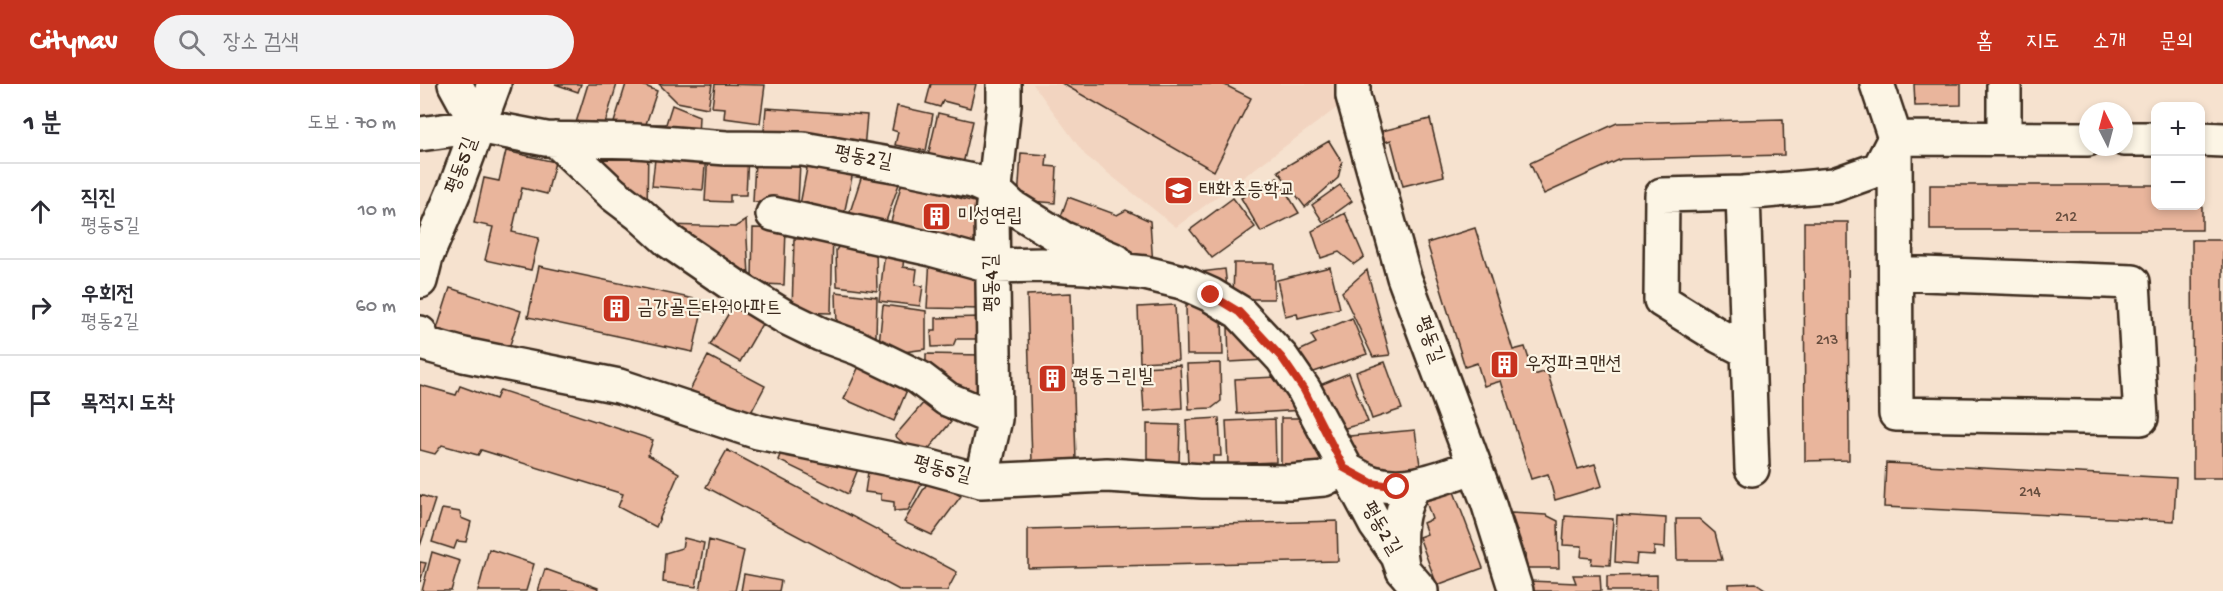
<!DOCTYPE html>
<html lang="ko">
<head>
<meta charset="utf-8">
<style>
	:root { --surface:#fff; --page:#f2f2f3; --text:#2b2b33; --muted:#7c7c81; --line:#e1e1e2; --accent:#c8321e }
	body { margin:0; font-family:"Gochi Hand","Poor Story",sans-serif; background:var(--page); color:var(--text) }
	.controls { position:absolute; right:18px; top:18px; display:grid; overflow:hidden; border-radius:12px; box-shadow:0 3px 9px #0003 }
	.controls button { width:54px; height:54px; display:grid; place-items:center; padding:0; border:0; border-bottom:2px solid var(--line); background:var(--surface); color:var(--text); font:30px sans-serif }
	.compass { position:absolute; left:1659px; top:18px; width:54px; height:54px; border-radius:50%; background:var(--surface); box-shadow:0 3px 9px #0003; rotate:354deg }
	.stop { position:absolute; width:18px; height:18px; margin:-14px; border:4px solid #c8321e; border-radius:50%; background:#fff }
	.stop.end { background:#c8321e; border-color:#fff; box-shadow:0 2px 6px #0008 }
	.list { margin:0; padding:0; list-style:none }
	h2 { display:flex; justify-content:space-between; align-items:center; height:78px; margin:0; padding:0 24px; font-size:26px }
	h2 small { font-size:20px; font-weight:400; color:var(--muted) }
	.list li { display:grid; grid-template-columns:39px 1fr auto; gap:18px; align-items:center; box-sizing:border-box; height:96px; padding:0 24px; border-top:2px solid var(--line) }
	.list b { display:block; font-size:22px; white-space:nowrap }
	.list p { margin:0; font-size:20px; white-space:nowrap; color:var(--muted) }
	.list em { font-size:20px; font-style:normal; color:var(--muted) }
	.icon { flex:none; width:33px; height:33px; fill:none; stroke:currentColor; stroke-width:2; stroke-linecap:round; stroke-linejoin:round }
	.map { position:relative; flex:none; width:1803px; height:507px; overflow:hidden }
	header { display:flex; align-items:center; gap:36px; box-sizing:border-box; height:84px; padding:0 30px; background:var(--accent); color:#fff }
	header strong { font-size:28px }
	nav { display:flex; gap:33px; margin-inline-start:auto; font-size:21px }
	.search { width:420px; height:54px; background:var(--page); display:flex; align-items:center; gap:15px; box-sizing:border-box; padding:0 21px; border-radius:33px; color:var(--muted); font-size:22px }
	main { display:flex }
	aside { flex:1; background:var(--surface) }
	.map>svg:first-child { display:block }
	.built { fill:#f2d4c0 }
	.building { fill:#e9b59c; stroke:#3b2a1e; stroke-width:1.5 }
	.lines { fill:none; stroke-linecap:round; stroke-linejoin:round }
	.minor-casing { stroke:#3b2a1e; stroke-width:38 }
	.minor { stroke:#fcf5e5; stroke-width:33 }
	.route { stroke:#c8321e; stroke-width:8 }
	.labels { text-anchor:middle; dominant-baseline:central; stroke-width:4.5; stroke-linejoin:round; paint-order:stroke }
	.number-label { font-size:16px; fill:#664d3e }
	.street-label { font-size:20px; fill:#3b2a1e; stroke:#fcf5e5 }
	.poi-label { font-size:20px; fill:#3b2a1e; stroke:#fcf5e5; text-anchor:start }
</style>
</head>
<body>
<header>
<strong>Citynav</strong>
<div class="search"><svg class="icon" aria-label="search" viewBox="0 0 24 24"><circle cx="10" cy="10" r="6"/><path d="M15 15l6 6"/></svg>장소 검색</div>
<nav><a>홈</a><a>지도</a><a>소개</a><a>문의</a></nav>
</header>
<main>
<aside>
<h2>1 분<small>도보 · 70 m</small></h2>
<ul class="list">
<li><svg class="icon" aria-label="ahead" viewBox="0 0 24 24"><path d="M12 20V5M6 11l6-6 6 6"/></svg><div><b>직진</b><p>평동5길</p></div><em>10 m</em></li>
<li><svg class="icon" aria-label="right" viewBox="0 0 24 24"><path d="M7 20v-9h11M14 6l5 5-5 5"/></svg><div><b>우회전</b><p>평동2길</p></div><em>60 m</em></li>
<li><svg class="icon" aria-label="arrive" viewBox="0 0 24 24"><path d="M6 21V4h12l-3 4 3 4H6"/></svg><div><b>목적지 도착</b></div></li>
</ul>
</aside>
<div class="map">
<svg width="1803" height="507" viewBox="0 0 1803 507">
	<rect width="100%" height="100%" fill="#f6e2cf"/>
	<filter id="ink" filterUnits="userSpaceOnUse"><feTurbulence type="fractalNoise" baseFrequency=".0167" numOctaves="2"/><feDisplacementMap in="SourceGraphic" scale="12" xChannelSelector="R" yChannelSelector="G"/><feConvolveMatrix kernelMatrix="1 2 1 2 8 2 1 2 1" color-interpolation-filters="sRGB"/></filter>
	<g filter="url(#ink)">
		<!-- built -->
		<path class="built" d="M613 0H933V12L756 143 665 71Z"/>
		<!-- building -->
		<path class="building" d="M135 0H161L158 8Z
			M168 0H197L183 46 155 42Z
			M206 0H220L237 7 226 40H246L252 21 279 32 278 54 191 48Z
			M239 0H292L288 24 257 18Z
			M295 0 345 1 340 39 304 34 305 24 292 23Z
			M511 0H556L550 24 523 17 520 23 506 19Z
			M643 0H803L831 14 794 87Z
			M1494 0H1541V21L1495 22Z
			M477 22 513 30 506 67 475 61 478 48 472 46Z
			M346 24 447 31 444 65 343 58Z
			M518 29 553 37 543 80 508 72Z
			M1010 35 1024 92 983 102 971 56 965 58 962 47Z
			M1363 35 1364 71 1201 75 1124 110 1110 79 1197 39Z
			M909 57 922 78 918 94 885 123 858 87Z
			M228 62 227 129 160 66Z
			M236 66 286 71 283 106 232 102Z
			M86 67 135 78 127 110 102 104 92 148 119 154 111 186 65 176 73 143 54 139 64 94 79 97Z
			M288 69 328 71 326 111H310V118L285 117Z
			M601 69 627 71 626 82 637 83 635 119 598 116Z
			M335 76 380 78 378 120 333 118Z
			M388 79 433 88 423 135 379 126Z
			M444 85 480 97 464 143 429 131Z
			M857 93 879 129 841 148 821 114Z
			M482 98 565 121 553 167 469 145Z
			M920 101 932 117 903 138 892 121Z
			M1510 101H1736V122H1780L1782 101V146H1510Z
			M648 113 697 131 706 126 730 137 733 182 636 146Z
			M813 114 835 143 792 174 770 146Z
			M925 129 944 173 934 180 919 168 901 174 892 147Z
			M326 136 329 192 249 141 315 143Z
			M1384 138H1428L1429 376 1385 377Z
			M333 144 366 145 364 201 344 200 332 195Z
			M1055 144 1093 266 1105 263 1114 291 1127 287 1158 385 1175 380 1182 402 1135 416 1128 390 1111 395 1081 297 1064 302 1057 279 1045 283 1007 159Z
			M413 148 411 229 372 228 374 155H396Z
			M1772 156H1803V394H1773Z
			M423 157 456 166 457 207 417 202 416 166Z
			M465 168 484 170 483 183 497 185 495 201 503 202 500 222 459 217Z
			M510 174 563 196V225L507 224Z
			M814 179H854V215H813Z
			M119 182 284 217 273 268 108 233Z
			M910 183 920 224 878 234 877 229 865 232 857 196Z
			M805 185 808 213 764 190Z
			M947 186 970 271 953 273 922 208Z
			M30 204 101 227 86 273 15 251Z
			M416 208 457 213 456 252 436 254 426 247 425 241 417 242Z
			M651 209 656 377 612 378 607 211Z
			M317 215 346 233 320 278 290 261Z
			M463 221 506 227V265L483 268 459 260Z
			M755 221 758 276 720 278 718 223Z
			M766 221H790L802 234 803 271H767Z
			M562 233V255H536L533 262 512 263 511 246H516V234Z
			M932 234 947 270 885 291 877 268 896 259 891 251Z
			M827 243 845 276 809 278 808 244Z
			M506 270 562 271 561 314 506 285Z
			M288 272 345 302 327 336 270 306Z
			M965 278 982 325 952 335 936 288Z
			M800 279 801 317 792 324 769 325 767 280Z
			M440 280 489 301 474 337 424 315Z
			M760 281 762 324 724 327 721 283Z
			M929 289 948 338 914 347 893 304Z
			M856 293 882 326 817 330 815 295Z
			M0 301 36 311 40 302 76 315 80 306 233 356 228 371 259 389 236 443 198 423 203 410 61 366 58 371 22 361 15 370 0 366Z
			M505 317 531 338 501 374 475 352Z
			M799 334 801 372H793V379L768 380 766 336Z
			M861 334H890L908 380 861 381Z
			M855 335 856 378 808 380 806 337Z
			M727 340 760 341 759 381H727Z
			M995 346 1000 381 962 393 932 383 919 353Z
			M307 366 537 488 527 507H481L286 403Z
			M362 366 438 385 428 410 358 376Z
			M1466 379 1756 394 1754 437 1464 423Z
			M448 388 503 397 488 426 474 427V418L461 416V410L445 408Z
			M509 396 541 412 512 451 484 438Z
			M1033 405 1063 484 1017 501 999 453 1007 450 1003 439 1012 435 1005 415Z
			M0 411 15 416 0 462Z
			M22 425 40 428 41 434 51 438 46 458 37 457 34 465 12 458Z
			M1091 429 1126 431 1138 437 1139 484H1106L1105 470Z
			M1197 431 1246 434 1245 464 1234 463V471L1217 470 1216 480 1195 478Z
			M1145 432 1193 435 1190 481 1171 480 1172 474 1161 473 1162 462 1143 461Z
			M1256 435H1279L1295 449 1302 476H1257Z
			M917 437 918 477 608 484V445Z
			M264 454 284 459 276 503 243 498 245 469 262 464Z
			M289 456 324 467 315 507H280Z
			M69 465 114 480 106 507H58Z
			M12 468 40 477 31 507H2Z
			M0 478 6 479 0 498Z
			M125 485 178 504 177 507H118Z
			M324 490 361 497 359 507H321Z
			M1153 491H1180L1181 507H1112L1110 497 1156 499Z
			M1237 491V507H1187V492Z
			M1336 499 1348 507H1309V500Z"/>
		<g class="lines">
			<defs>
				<path id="minor" d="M35 0 58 42
					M933 0V12L984 193 1068 418 1096 507
					M1457 0 1475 54 1476 330 1721 334 1713 198 1476 189
					M0 50 58 42 126 55 216 57 306 64 383 65 474 81 553 97 575 107 592 123 642 154 696 177
					M1584 54V0
					M135 55 193 110 218 129 249 157 319 205 365 233 400 250 438 264 498 293 527 315 575 335
					M1704 55H1736
					M1780 55 1803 56
					M1323 109 1328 267 1299 252 1241 216 1242 111 1323 109 1414 101 1459 85 1475 54 1668 55
					M353 130 511 165 573 182 621 181 666 183 725 189 762 198 791 211 819 228 862 274 884 306 956 441 978 472 983 486 1001 507
					M0 197 6 173 35 105 74 0
					M0 249 4 260 44 271 199 302 338 348 510 383 561 397 687 391 783 397 870 398 904 395 924 384C933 389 943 396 953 399 989 409 1022 393 1055 382
					M1328 267 1332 385
					M561 397 575 335 572 130 584 21V0
					M982 481C977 455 979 423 995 402"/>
			</defs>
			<!-- minor casing -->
			<use href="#minor" class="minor-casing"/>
			<!-- minor -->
			<use href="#minor" class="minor"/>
		</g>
	</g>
	<g class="lines" filter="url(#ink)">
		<!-- route -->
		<path class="route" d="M791 211 819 228 862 274 884 306 924 384 952 399 977 403"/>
	</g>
	<!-- icons -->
	<defs>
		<symbol id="school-square" viewBox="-11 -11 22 22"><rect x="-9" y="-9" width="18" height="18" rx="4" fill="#c8321e" stroke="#fcf5e5"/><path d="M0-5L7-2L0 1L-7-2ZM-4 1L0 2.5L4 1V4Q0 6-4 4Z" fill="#fff"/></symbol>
		<symbol id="building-square" viewBox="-11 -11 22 22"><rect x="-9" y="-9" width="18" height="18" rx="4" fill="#c8321e" stroke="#fcf5e5"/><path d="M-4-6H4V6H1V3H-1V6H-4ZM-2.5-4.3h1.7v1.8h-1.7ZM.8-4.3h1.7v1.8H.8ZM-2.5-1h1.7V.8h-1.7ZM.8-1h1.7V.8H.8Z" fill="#fff"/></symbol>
	</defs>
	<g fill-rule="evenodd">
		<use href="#school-square" x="742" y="90" width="33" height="33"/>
		<use href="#building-square" x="500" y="116" width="33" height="33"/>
		<use href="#building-square" x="180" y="208" width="33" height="33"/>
		<use href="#building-square" x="1068" y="264" width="33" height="33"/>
		<use href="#building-square" x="616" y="278" width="33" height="33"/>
	</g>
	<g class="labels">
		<!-- number labels -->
		<g class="number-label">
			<text x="1646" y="134">212</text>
			<text x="1407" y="257">213</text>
			<text x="1610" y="409">214</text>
		</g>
		<!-- street labels -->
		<g class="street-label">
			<text transform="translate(443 75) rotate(10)">평동2길</text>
			<text transform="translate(43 82) rotate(-70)">평동5길</text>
			<text transform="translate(573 199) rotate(-91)">평동4길</text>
			<text transform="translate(1008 256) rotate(70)">평동길</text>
			<text transform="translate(522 387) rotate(14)">평동5길</text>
			<text transform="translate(960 445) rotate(59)">평동2길</text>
		</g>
		<!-- poi labels -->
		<g class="poi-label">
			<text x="779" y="107">태화초등학교</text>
			<text x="538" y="133">미성연립</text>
			<text x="217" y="225">금강골든타워아파트</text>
			<text x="1105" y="281">우정파크맨션</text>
			<text x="653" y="294">평동그린빌</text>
		</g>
	</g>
</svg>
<div class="controls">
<button>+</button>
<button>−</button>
</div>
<svg class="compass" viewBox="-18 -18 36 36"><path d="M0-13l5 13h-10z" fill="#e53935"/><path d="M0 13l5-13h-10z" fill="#7c7c81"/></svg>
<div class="stop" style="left:977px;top:403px"></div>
<div class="stop end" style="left:791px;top:211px"></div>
</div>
</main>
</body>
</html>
